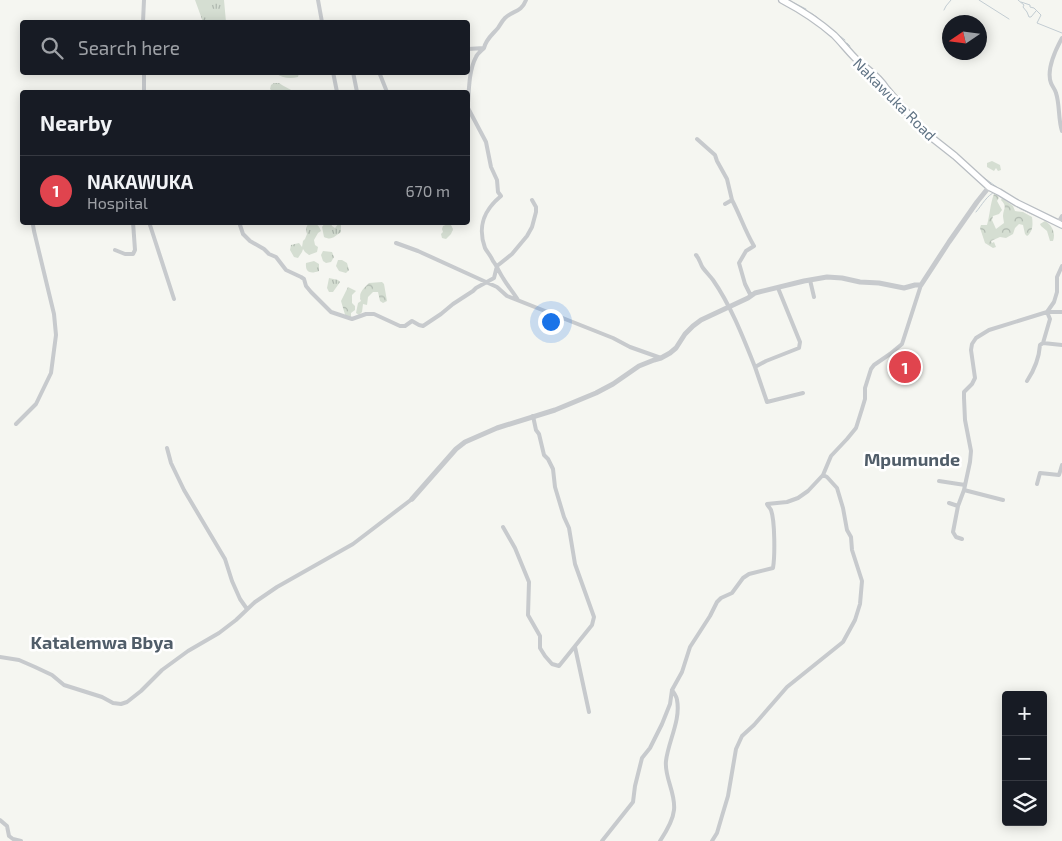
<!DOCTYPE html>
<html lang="en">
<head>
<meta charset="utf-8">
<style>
	:root { --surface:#171b24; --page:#242831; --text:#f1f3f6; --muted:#9ea1a6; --line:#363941; --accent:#f45012 }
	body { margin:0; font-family:"Exo 2",sans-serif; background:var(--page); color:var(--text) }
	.controls { position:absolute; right:15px; bottom:15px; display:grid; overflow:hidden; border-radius:5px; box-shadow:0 2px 12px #0003 }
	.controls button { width:45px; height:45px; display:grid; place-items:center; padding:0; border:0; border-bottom:1px solid var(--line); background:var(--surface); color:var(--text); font:25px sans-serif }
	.compass { position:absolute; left:942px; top:15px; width:45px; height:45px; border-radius:50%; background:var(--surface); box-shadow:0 2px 12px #0003; rotate:257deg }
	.you { position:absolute; left:550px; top:321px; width:18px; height:18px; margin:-12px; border:4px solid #fff; border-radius:50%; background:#1a73e8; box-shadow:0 0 0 8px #1a73e833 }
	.badge { display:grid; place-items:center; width:32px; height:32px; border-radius:50%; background:var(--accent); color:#fff; font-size:16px; font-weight:700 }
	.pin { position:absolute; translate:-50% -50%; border:2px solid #fff; box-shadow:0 1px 5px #0006 }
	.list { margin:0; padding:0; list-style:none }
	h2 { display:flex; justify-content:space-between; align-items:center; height:65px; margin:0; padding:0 20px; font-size:21px }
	h2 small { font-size:16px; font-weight:400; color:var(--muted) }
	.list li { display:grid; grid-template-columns:32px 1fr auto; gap:15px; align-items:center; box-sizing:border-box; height:70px; padding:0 20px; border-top:1px solid var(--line) }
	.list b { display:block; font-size:19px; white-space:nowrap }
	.list p { margin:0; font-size:16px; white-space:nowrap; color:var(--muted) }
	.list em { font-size:16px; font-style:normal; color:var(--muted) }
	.icon { flex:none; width:28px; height:28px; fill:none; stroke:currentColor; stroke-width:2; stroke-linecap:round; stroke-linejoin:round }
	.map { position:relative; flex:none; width:1062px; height:841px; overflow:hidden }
	.search { position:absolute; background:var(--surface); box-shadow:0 2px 12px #0003; left:20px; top:20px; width:450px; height:55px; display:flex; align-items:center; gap:12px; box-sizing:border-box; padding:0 18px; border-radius:5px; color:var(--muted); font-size:19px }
	.panel { position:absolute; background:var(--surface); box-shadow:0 2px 12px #0003; left:20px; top:90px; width:450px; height:135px; border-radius:5px }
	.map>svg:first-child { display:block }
	.grass { fill:url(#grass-tufts) }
	.forest { fill:url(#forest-crowns) }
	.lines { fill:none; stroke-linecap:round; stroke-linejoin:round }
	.stream { stroke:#c2ccd2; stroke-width:1 }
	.secondary-casing { stroke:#b8bdc2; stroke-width:8 }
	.minor { stroke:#c7cacd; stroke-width:4 }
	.tertiary { stroke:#c7cacd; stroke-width:5 }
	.secondary { stroke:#fff; stroke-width:5.5 }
	.labels { text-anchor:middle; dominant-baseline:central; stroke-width:5; stroke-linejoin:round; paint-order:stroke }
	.street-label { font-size:15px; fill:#617485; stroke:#fff }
	.quarter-label { font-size:18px; font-weight:bold; fill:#505d69; stroke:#fff }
</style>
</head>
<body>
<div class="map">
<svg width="1062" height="841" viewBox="0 0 1062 841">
	<defs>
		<pattern id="grass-tufts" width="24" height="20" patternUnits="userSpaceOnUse" patternTransform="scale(1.25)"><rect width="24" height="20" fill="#d5ded2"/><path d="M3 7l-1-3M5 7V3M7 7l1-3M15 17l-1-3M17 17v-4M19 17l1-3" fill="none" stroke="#b0b9b0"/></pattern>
		<pattern id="forest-crowns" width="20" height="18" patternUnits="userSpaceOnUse" patternTransform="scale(1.25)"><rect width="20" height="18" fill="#d5ded2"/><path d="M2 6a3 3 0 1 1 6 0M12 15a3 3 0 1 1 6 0" fill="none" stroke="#b0b9b0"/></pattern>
	</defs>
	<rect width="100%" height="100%" fill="#f5f6f1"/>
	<!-- grass -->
	<path class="grass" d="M195 0H224L226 22H203Z
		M276 73H299L298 77C290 79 281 78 276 73Z
		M274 83H279C284 87 289 88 294 92H273L270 89 271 85Z
		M309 222C315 222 319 225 321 231L318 233 314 240 315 245 318 247 317 252 309 255 305 252 303 249 302 252 298 258 294 257 290 250 291 245 299 243 302 247 303 241 305 239 307 234 306 228Z
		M325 223H331L332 226 335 228 339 223H342H341V232C335 236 332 241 324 237L322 227Z
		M323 251 332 252 334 257 331 262 326 263 323 261 321 255Z
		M338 260H342L347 263 349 270 346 273 339 271 336 266Z
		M314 261 319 264V271C311 274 305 273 306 263Z
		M329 278 338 280 340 282 333 292H329L327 288Z"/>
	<!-- forest -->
	<path class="forest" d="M992 161 1000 165 1001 170 998 171 996 168 994 171 987 167V163Z
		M994 194 997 195 999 198 997 201 1002 210 999 214 993 216 992 220 996 229 1004 223C1004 222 1003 217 1003 216 1003 209 1008 207 1001 200L1002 198 1013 206 1015 211 1023 212 1032 217C1033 224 1033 232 1027 236L1025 234 1023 225 1019 224 1015 228 1013 234 1006 238 1000 237 991 241 992 243 994 242 996 247 993 248 985 243 980 228 981 225H987C990 215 990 204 994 194Z
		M1045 221C1052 225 1056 233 1053 241H1050L1047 231 1041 226 1040 224Z
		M448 224 451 225 453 229 451 234 446 239 442 238 441 234 443 232 442 229 443 226Z
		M382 282 384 284 387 301 383 303 380 301 378 292H373L368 297 367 305 363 304 362 312 359 315 356 313 358 303 361 301C358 293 363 289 369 283Z
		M348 287 356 291 352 295V303L355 306V310L351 313V317L346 318 341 301Z"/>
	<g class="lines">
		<!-- stream -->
		<path class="stream" d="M979 0 1009 19
			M1018 0 1024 5 1023 7 1027 12 1029 17H1031L1036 11
			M1021 2 1030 5V7L1034 8 1041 15 1037 23 1062 33
			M794 3 806 9
			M944 10 946 6 951 0
			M811 13 818 18
			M836 33 845 40
			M847 43 850 46
			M983 177 998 188
			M1007 200 1021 209 1057 225
			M976 212C982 205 987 195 995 192"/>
		<defs>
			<path id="secondary" d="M782 0C801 10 818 21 834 35 841 42 848 51 855 58 865 68 878 75 886 88L922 130 955 156 989 187 999 192 1017 203 1062 225"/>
		</defs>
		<!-- secondary casing -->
		<use href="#secondary" class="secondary-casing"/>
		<!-- minor -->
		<path class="minor" d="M318 0 322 22
			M143 22 144 0
			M1062 38C1056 49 1046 70 1051 83 1052 86 1055 89 1056 93 1060 105 1058 119 1062 131
			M468 49 484 48C486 39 492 35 498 28 500 25 502 21 505 18 513 10 521 13 526 0
			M144 72V92
			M333 72 337 92
			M353 72 357 92
			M379 72 387 92
			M468 103C469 89 469 70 476 57 477 54 481 51 484 48
			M468 108 486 142 491 167 497 180 498 192 501 196C484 210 477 226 485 248 487 252 491 256 493 261 497 266 499 272 503 278 507 285 513 292 518 300
			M697 139 715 155 717 161 727 179 732 200
			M725 204 732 200C740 215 745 231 754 246L746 251 739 263 745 284 750 294H752
			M149 222 174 299
			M239 222 243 234 250 241 264 249 269 254 276 257 286 270 301 277 304 279 306 286 311 292 331 312 352 319 366 314H374L400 326H405L412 321 419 325 423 326 441 314 453 304 473 291 476 288 494 278 497 266 512 254 527 236 532 227 536 212V207L532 200
			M1058 223 1062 216
			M396 243 418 251 486 282 497 287 507 296 613 338 630 347 661 358
			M115 250 125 254H133L135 250 133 222
			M696 255C700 259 700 264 703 268 706 272 710 276 713 280 731 306 743 337 755 367L766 361 799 348 800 342 778 288
			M810 280 814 297
			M1043 343 1062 345
			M755 367 767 402 803 393
			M1027 381C1035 369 1039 359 1040 345L1043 343 1050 319 1047 312 1054 302 1057 292V277L1062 266
			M16 424 36 404 51 373 56 335 54 314 34 231 33 225 35 222
			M167 448 171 463 184 490 225 559 232 581 240 599 247 609
			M939 481 965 485
			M1037 484 1040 473 1059 475 1062 465
			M964 490 1003 500
			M949 503 958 506
			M503 527 515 548 529 582 528 615 540 636V648L545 656 552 664 559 666 592 625 594 617 575 564 569 528 564 517 555 487 553 469 548 459 544 455 539 434 536 430 533 416
			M962 539 956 537 953 532 958 506 964 490 970 462 971 451 965 420 964 398V392L972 384 975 378 971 350 972 344 976 338 989 330 1047 312H1062
			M575 647 589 712
			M0 657 19 660 35 667 52 675 64 685 102 697 113 703 121 704 127 702 141 691 162 670 188 651 219 633 236 620 255 602 277 587 353 544 412 499
			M0 820 7 826 9 836 13 839 21 841
			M602 841 633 802 635 786 642 758 650 748 662 724 670 704 672 690 682 672 690 647 710 616 717 602 721 598 732 593 743 578 749 574 773 568C775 556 775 521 771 510 770 508 768 506 767 504L787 502 798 498 808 491 823 475 831 456 847 439 856 428 862 409 865 399V388L871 369 874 365 890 354 902 344 921 285
			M660 841C666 832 673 820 674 810 676 793 664 777 666 761 668 742 681 720 677 700 677 697 674 693 672 690
			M712 841 717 833 722 816 728 796 736 749 742 736 754 725 787 687 843 642 855 620 860 604 862 581 852 550 851 537 847 530 843 508 837 488 827 477 823 475"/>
		<!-- tertiary -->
		<path class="tertiary" d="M412 499 456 449 465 442 497 428 555 410 596 393 613 384 639 366 654 360 661 358 670 353 676 348 685 334 693 326 701 320 748 298 755 293 804 281 827 277 842 278 860 282 879 283 904 288 915 285H921L949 242 977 202 989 187"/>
		<!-- secondary -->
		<use href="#secondary" class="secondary"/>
	</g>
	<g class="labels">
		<!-- street labels -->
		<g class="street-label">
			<text transform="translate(895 99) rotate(45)">Nakawuka Road</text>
		</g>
		<!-- quarter labels -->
		<g class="quarter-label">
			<text x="912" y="459">Mpumunde</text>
			<text x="102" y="642">Katalemwa Bbya</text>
		</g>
	</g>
</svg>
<div class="controls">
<button>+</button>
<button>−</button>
<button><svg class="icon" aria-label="layers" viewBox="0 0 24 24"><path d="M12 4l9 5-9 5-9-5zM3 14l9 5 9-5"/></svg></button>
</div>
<svg class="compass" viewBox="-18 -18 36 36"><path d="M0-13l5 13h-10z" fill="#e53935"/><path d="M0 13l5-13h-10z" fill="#9ea1a6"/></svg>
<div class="you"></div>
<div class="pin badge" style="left:905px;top:367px;background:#e0444e">1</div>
<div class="search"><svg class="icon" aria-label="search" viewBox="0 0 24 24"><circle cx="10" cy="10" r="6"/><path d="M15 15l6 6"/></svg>Search here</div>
<section class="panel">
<h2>Nearby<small></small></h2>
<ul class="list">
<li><span class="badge" style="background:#e0444e">1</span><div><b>NAKAWUKA</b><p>Hospital</p></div><em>670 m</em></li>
</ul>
</section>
</div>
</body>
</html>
